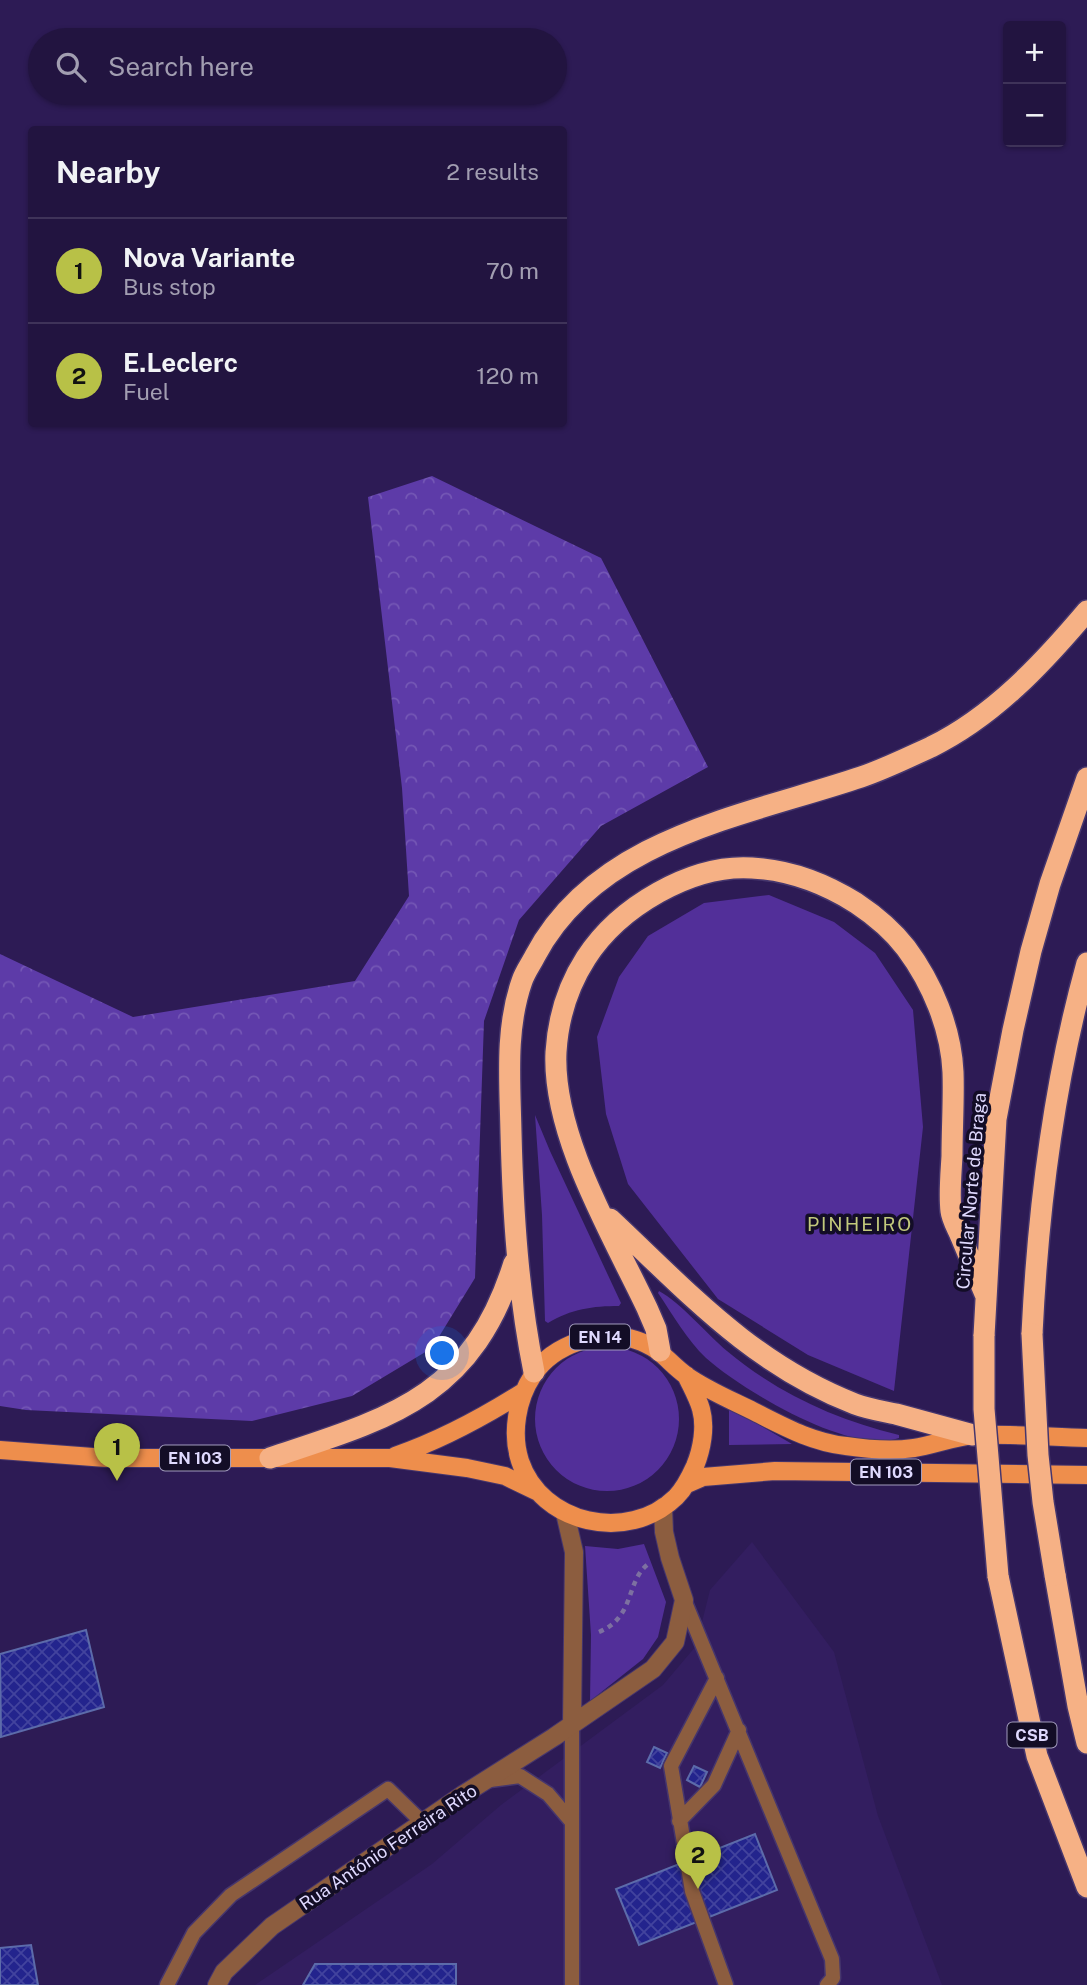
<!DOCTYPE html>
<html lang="en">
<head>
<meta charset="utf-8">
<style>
	:root { --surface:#221440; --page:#2a1d47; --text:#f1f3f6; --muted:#a29eb1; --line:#3f3359; --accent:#b8c147 }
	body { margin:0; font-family:"Public Sans",sans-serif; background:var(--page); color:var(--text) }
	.controls { position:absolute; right:21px; top:21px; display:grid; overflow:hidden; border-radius:7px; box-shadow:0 2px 5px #0004 }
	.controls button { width:63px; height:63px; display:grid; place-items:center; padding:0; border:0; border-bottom:2px solid var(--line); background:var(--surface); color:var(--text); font:35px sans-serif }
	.you { position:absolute; left:443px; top:1354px; width:24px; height:24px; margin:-18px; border:5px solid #fff; border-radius:50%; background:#1a73e8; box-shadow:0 0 0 10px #1a73e833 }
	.badge { display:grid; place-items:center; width:46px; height:46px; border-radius:50%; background:var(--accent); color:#111; font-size:23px; font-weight:700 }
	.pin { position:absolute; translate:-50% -58px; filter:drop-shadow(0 2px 4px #0008) }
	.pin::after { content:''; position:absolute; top:37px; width:24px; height:21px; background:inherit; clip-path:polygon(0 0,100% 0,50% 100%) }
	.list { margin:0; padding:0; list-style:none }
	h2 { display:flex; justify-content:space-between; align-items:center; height:91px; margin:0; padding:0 28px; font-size:30px }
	h2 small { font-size:23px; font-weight:400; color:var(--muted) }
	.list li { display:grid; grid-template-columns:46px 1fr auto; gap:21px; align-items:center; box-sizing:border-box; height:105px; padding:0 28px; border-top:2px solid var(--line) }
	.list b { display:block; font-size:26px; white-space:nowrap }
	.list p { margin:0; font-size:23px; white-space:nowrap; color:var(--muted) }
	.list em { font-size:23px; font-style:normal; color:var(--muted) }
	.icon { flex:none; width:38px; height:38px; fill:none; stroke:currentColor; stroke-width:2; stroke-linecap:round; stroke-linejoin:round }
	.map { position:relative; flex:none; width:1087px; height:1985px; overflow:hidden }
	.search { position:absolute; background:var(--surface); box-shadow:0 2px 5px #0004; left:28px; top:28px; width:539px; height:77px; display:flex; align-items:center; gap:18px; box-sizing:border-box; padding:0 24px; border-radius:38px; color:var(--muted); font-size:26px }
	.panel { position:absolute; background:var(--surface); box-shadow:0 2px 5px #0004; left:28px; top:126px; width:539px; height:301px; border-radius:7px }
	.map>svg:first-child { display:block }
	.built { fill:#331e60 }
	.green { fill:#522f99 }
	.forest { fill:url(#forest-crowns) }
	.building { fill:url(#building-cross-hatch); stroke:#5c6baa; stroke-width:2 }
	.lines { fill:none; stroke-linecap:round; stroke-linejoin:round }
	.lane-casing { stroke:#46366d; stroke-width:17 }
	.street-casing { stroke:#46366d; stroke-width:20 }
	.primary-casing { stroke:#46366d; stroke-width:20 }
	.highway-casing { stroke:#46366d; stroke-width:24 }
	.path { stroke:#7d70a1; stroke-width:4.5; stroke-dasharray:5 5; stroke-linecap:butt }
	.lane { stroke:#8c5d3f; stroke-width:14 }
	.street { stroke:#8c5d3f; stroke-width:18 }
	.primary { stroke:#ee8e4c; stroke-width:18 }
	.highway { stroke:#f6b185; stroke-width:21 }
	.highway-bridge-casing { stroke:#46366d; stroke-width:24; stroke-linecap:butt }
	.highway-bridge { stroke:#f6b185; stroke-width:21 }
	.labels { text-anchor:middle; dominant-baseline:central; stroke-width:7; stroke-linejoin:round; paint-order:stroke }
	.shield { fill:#130d26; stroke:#a29cbd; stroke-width:2 }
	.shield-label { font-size:16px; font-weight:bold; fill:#dfd9fe }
	.street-label { font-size:18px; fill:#dfd9fe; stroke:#130d26 }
	.neighbourhood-label { font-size:19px; letter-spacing:2px; fill:#c2c97c; stroke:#130d26 }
</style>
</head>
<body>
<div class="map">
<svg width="1087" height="1985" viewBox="0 0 1087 1985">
	<defs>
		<pattern id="forest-crowns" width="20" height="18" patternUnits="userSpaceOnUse" patternTransform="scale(1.75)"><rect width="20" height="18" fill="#5d3ba8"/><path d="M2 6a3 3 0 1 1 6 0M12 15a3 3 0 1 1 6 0" fill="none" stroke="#7457b5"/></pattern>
		<pattern id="building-cross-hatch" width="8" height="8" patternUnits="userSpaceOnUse" patternTransform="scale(1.75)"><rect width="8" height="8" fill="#23248d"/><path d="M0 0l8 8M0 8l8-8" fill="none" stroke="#42439e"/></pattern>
	</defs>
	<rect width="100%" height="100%" fill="#2d1b55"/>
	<!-- built -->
	<path class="built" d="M752 1542 834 1652 878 1816 942 1985H255L432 1864 501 1805 663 1685 696 1646 710 1590Z"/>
	<!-- green -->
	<path class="green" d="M769 895 834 922 875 953 913 1010 923 1127 894 1391 808 1355 718 1299 628 1184 606 1114 597 1037 619 977 648 936 704 903Z
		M535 1115 550 1151 621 1303 619 1306C593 1306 571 1309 548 1323L545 1321 542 1215Z
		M659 1291C681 1303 707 1334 727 1351 777 1393 836 1420 899 1435V1438C851 1456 742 1390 706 1358 687 1340 673 1315 658 1293Z
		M535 1419a72 72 0 1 1 144 0a72 72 0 1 1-144 0Z
		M729 1409H732L792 1444 729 1445Z
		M644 1544 666 1602 658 1637 643 1659 590 1701 591 1635 585 1546 618 1549Z"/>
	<!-- forest -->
	<path class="forest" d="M432 476 601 558 708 767 601 826 519 920 484 1021 475 1278 432 1348 352 1396 252 1421 26 1410 0 1406V954L133 1017 355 981 409 896 402 788 368 497Z"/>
	<!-- building -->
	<path class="building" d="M86 1630 104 1707 1 1737 0 1654Z
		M654 1747 667 1753 660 1768 647 1762Z
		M694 1766 707 1772 700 1787 687 1780Z
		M755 1834 777 1890 639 1945 616 1889Z
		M31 1945 38 1985H0V1948Z
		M315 1964H456V1985H303Z"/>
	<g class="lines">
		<defs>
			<path id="lane" d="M684 1600 832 1959 833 1978 827 1985
				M717 1678 671 1766 692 1891 726 1985
				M572 1724V1985
				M490 1780 520 1776 548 1794 571 1821
				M679 1821 714 1785 739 1730
				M167 1985 194 1933 231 1895 388 1789 423 1823"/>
			<path id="street" d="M565 1513 574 1552 572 1724
				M217 1985 224 1972 272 1926 464 1794 554 1737 653 1669 675 1642 684 1600 670 1558 664 1532 663 1507"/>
			<path id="primary" d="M686 1375C691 1386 698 1398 701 1409 706 1427 702 1449 695 1466 690 1477 685 1488 676 1497 628 1544 541 1524 520 1461 511 1433 517 1399 533 1375 553 1344 602 1328 636 1340 663 1349 667 1362 687 1376 707 1390 731 1400 753 1411 783 1426 811 1442 846 1446 866 1449 893 1451 914 1448 934 1445 956 1436 976 1435 1013 1434 1050 1437 1087 1438
				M0 1450 106 1458H390L467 1468 505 1476 538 1492
				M395 1456C441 1440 482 1418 523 1392
				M687 1484 703 1477 775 1471 1087 1475"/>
			<path id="highway" d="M610 1219C688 1292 752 1364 855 1404 868 1409 882 1411 896 1414 922 1421 947 1428 973 1435
				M1032 1334C1038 1208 1053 1085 1087 963
				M984 1336 996 1119 1013 1030 1031 951 1050 884 1087 778
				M660 1351 656 1329 647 1308C612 1234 552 1135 556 1052 558 1019 568 986 586 958 619 907 691 864 752 868 790 870 824 883 856 903 874 915 893 931 906 948 932 983 951 1028 953 1072 954 1099 952 1128 952 1156 951 1174 949 1194 951 1211 952 1220 958 1229 961 1237 969 1256 977 1275 985 1294
				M534 1372C518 1293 513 1213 511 1133 510 1082 505 1029 522 981 525 972 531 964 535 956 597 838 745 816 861 777 885 769 909 757 931 747 994 716 1043 663 1087 611
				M270 1458C391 1418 472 1397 514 1263
				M1055 1575 1078 1706 1087 1743
				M998 1576 1037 1756 1087 1887"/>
		</defs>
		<!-- lane casing -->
		<use href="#lane" class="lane-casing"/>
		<!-- street casing -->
		<use href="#street" class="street-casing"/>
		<!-- primary casing -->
		<use href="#primary" class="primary-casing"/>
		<!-- highway casing -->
		<use href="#highway" class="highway-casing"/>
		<!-- path -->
		<path class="path" d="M599 1632C635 1617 626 1582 647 1565"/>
		<!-- lane -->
		<use href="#lane" class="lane"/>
		<!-- street -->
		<use href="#street" class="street"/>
		<!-- primary -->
		<use href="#primary" class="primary"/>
		<!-- highway -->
		<use href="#highway" class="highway"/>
		<defs>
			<path id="highway-bridge" d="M1032 1334 1038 1455 1043 1502 1055 1575
				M984 1336V1409L998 1576"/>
		</defs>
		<!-- highway-bridge casing -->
		<use href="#highway-bridge" class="highway-bridge-casing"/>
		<!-- highway-bridge -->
		<use href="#highway-bridge" class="highway-bridge"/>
	</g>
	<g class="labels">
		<!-- shield labels -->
		<g class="shield">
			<rect x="570" y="1324.5" width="60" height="25" rx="5"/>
			<rect x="160" y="1445.5" width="70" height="25" rx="5"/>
			<rect x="851" y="1459.5" width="70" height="25" rx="5"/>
			<rect x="1007.5" y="1722.5" width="49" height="25" rx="5"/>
		</g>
		<g class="shield-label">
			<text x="600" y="1337">EN 14</text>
			<text x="195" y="1458">EN 103</text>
			<text x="886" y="1472">EN 103</text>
			<text x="1032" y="1735">CSB</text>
		</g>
		<!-- street labels -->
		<g class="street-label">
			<text transform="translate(971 1191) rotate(-85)">Circular Norte de Braga</text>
			<text transform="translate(388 1847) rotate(-34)">Rua António Ferreira Rito</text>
		</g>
		<!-- neighbourhood labels -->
		<g class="neighbourhood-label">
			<text x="860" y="1224">PINHEIRO</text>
		</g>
	</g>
</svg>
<div class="controls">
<button>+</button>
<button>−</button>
</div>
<div class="you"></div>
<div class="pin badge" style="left:117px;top:1481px">1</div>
<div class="pin badge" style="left:698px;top:1889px">2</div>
<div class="search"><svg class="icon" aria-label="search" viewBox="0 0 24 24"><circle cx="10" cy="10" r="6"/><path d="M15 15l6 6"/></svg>Search here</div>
<section class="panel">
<h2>Nearby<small>2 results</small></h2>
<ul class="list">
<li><span class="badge">1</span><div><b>Nova Variante</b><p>Bus stop</p></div><em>70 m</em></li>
<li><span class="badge">2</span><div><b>E.Leclerc</b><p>Fuel</p></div><em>120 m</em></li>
</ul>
</section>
</div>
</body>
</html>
